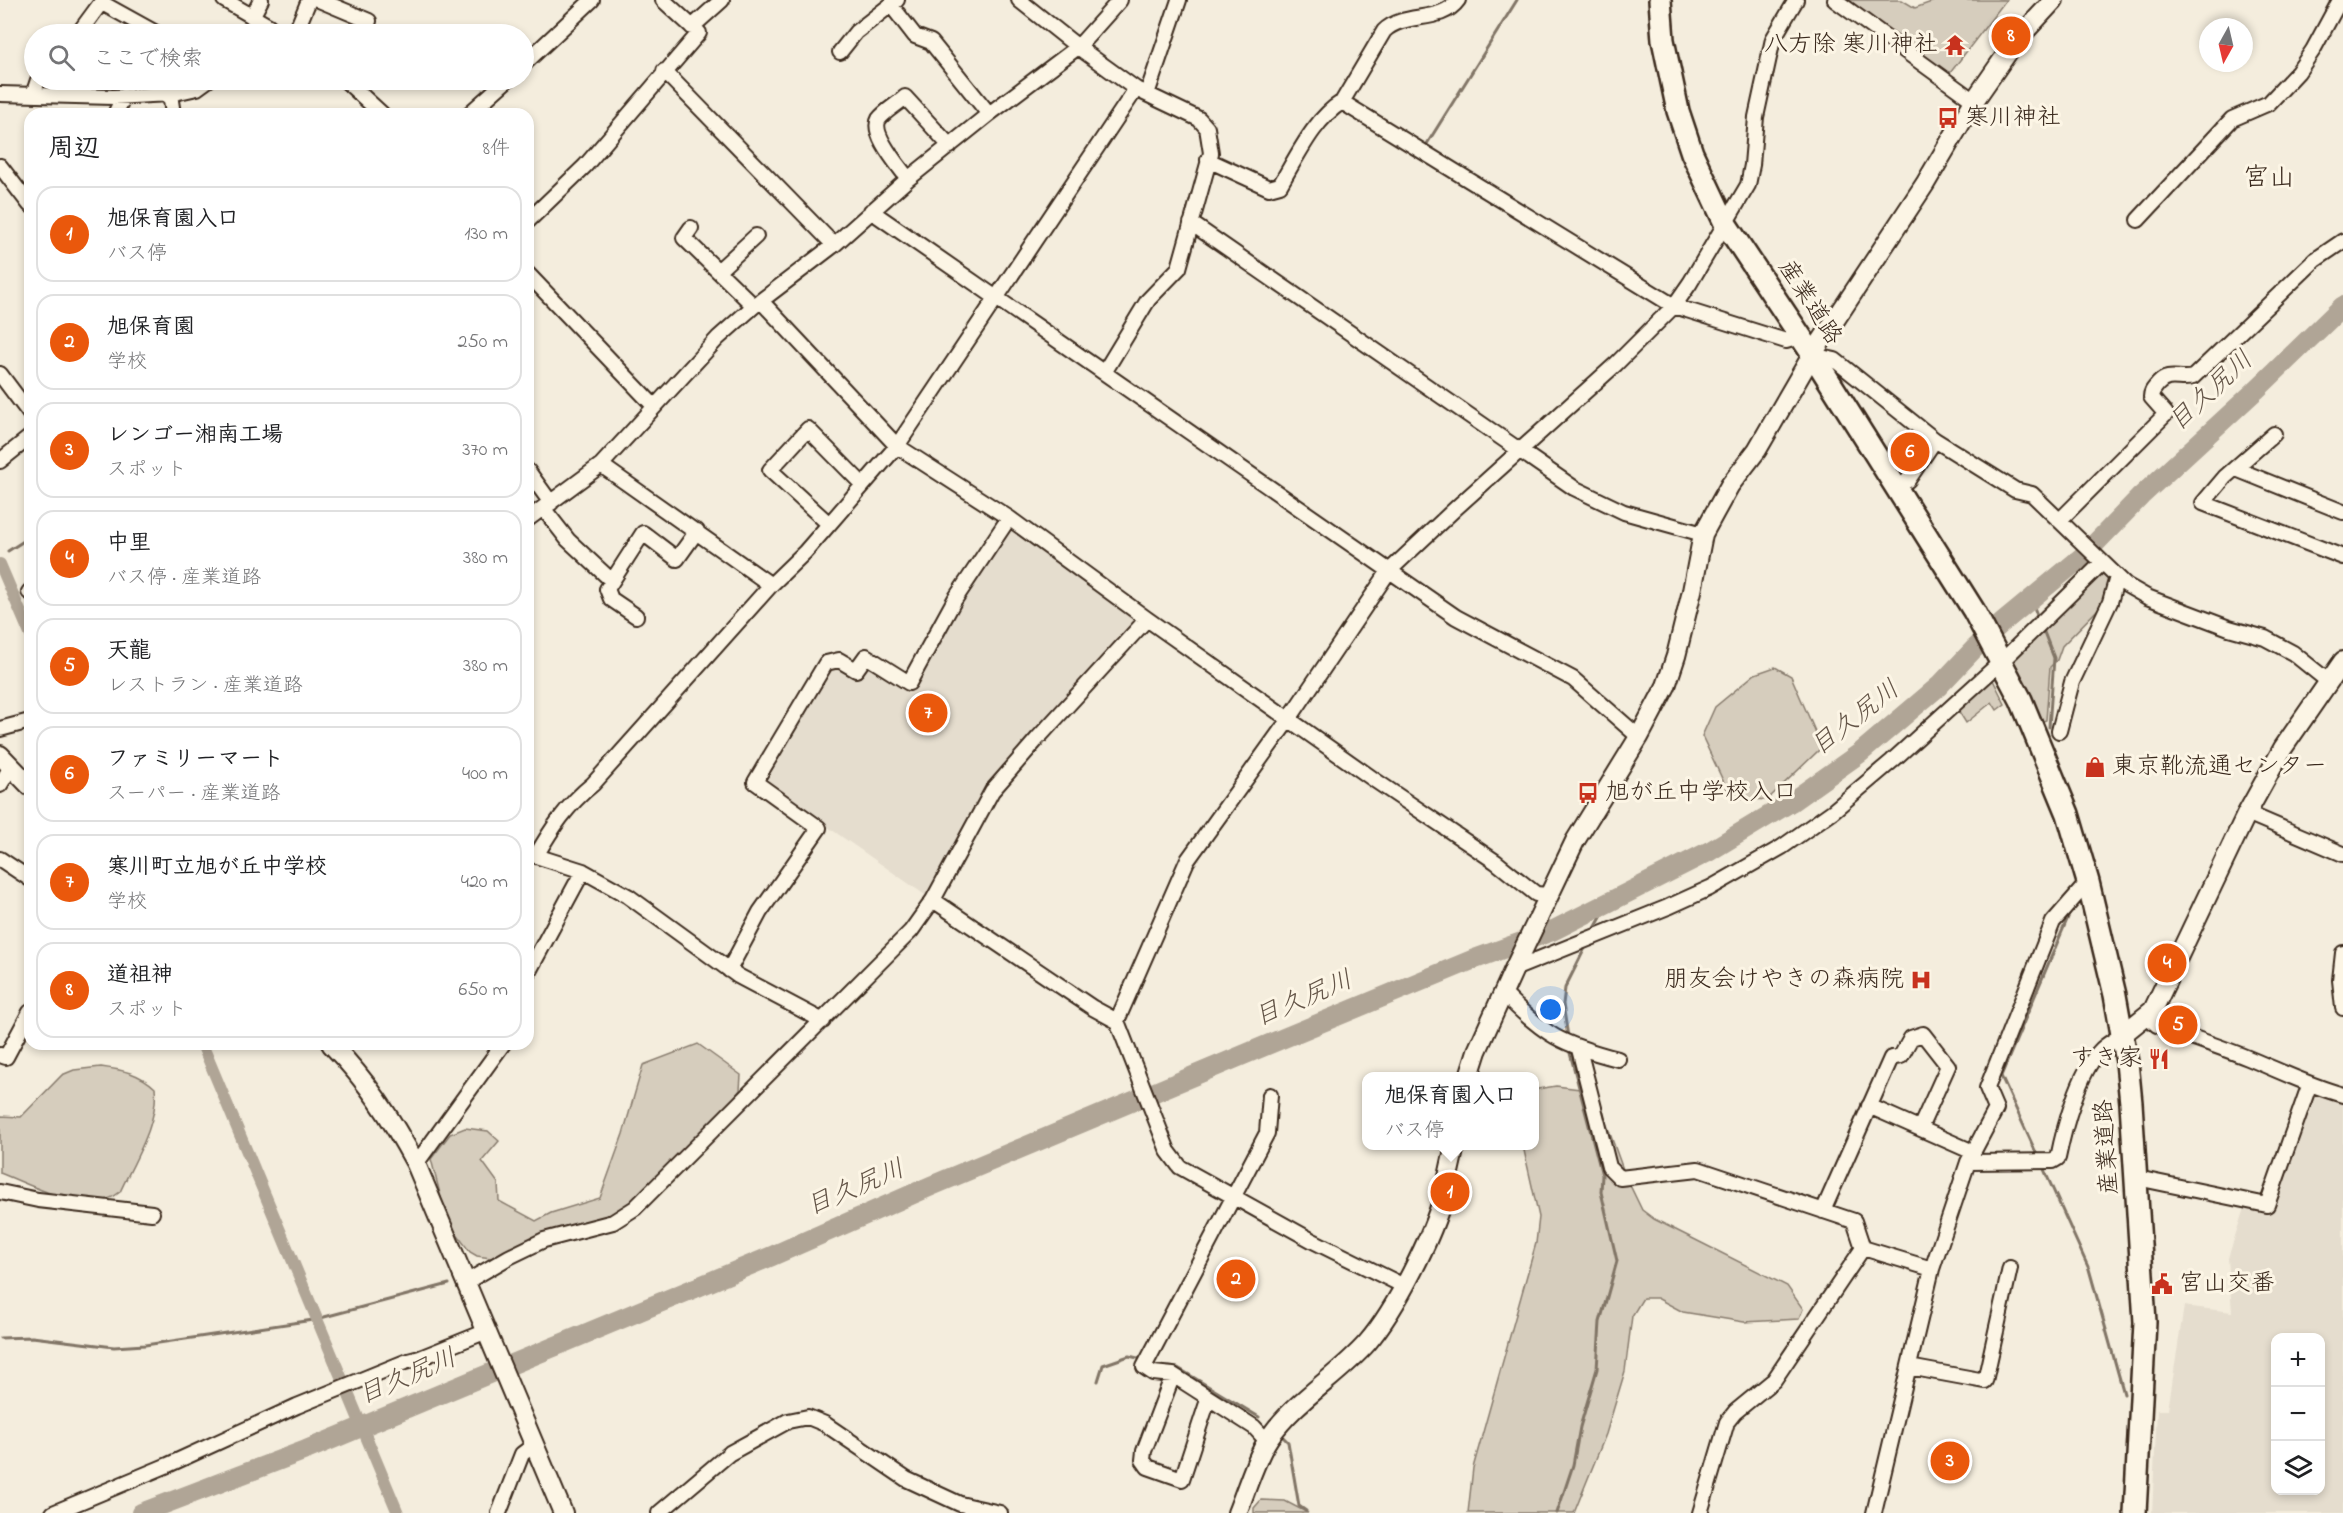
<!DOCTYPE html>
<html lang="ja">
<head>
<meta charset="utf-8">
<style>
	:root { --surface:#fff; --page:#f6f6f6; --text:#202124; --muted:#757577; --line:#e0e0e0; --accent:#ea580c }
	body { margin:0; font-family:"Indie Flower","Klee One",sans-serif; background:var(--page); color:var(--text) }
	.controls { position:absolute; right:18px; bottom:18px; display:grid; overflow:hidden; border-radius:12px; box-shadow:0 3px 9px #0003 }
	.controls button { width:54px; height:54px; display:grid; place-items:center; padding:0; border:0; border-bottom:2px solid var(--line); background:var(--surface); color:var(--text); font:30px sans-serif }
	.compass { position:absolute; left:2199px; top:18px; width:54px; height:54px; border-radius:50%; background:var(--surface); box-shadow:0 3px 9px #0003; rotate:188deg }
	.you { position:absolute; left:1551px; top:1010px; width:21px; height:21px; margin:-15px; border:4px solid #fff; border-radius:50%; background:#1a73e8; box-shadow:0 0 0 9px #1a73e833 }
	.badge { display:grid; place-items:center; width:39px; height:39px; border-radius:50%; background:var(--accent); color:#fff; font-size:20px; font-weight:700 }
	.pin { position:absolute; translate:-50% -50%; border:3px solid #fff; box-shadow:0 2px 6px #0006 }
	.popup { position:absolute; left:1362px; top:1072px; width:177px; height:78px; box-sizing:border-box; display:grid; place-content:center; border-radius:12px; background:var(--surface); filter:drop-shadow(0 2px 4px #0005); font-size:20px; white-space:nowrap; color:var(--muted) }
	.popup b { font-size:22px; color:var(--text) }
	.popup::after { content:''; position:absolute; left:50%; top:100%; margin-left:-12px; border:12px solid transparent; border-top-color:var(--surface) }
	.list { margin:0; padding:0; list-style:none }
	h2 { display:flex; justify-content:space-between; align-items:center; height:78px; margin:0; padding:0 24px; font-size:26px }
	h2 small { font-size:20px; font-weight:400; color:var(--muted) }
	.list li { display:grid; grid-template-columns:39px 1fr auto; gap:18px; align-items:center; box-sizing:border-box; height:96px; margin:0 12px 12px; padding:0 12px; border:2px solid var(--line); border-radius:18px }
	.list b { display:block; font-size:22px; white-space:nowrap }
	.list p { margin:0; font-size:20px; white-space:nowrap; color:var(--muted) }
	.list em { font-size:20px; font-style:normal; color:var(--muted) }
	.icon { flex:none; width:33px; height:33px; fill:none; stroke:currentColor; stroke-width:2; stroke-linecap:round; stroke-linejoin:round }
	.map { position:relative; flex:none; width:2343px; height:1513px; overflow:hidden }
	.search { position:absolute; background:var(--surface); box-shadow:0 3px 9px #0003; left:24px; top:24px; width:510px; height:66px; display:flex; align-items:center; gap:15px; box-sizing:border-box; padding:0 21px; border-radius:33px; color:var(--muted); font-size:22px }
	.panel { position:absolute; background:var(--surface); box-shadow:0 3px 9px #0003; left:24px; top:108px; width:510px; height:942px; border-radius:18px }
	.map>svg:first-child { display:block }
	.built { fill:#e5ddce; fill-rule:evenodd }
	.green { fill:#d6cdbd; stroke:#887c6e; stroke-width:1.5 }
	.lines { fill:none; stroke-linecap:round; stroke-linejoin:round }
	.stream { stroke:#817466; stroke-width:3 }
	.canal { stroke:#b0a596; stroke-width:12 }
	.river { stroke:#b0a596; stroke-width:20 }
	.street-casing { stroke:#3b2a1e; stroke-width:18 }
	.secondary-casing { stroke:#3b2a1e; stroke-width:22 }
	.primary-casing { stroke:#3b2a1e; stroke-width:26 }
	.street { stroke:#fcf5e5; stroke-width:14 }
	.secondary { stroke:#fcf5e5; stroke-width:18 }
	.primary { stroke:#fcf5e5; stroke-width:21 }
	.labels { text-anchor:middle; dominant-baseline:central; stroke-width:6; stroke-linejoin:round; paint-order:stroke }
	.poi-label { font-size:24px; fill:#3b2a1e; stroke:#fcf5e5; text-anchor:start }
	.street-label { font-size:24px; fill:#3b2a1e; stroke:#fcf5e5 }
	.neighbourhood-label { font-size:26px; fill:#3b2a1e; stroke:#fcf5e5 }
	.water-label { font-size:26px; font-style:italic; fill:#645548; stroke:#fcf5e5 }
</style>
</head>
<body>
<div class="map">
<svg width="2343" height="1513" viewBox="0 0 2343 1513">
	<rect width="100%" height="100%" fill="#f4eddd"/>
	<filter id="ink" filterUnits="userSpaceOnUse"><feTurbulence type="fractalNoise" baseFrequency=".0167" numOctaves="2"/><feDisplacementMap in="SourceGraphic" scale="12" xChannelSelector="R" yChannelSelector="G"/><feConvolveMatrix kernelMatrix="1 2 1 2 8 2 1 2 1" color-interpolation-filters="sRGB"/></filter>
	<g filter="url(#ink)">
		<!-- built -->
		<path class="built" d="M1009 528 1137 622 1034 736 928 897 762 781 829 669 838 665 867 664 911 690 945 625Z
			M2311 1089 2343 1099V1513H2152L2157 1410H2168L2184 1306 2232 1312 2228 1258 2245 1205 2272 1208ZM2276 1338H2320V1490H2276Z"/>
		<!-- green -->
		<path class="green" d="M1841 0H1902L1915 8 1937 0H2006L1947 77Z
			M2103 569 2112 579 2106 601 2062 646 2057 660 2050 667 2046 720 2043 721 2012 659Z
			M1775 667 1791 676 1821 745 1819 750 1767 800 1739 798 1727 789 1702 736 1715 707 1755 674Z
			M1991 676 2005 704 1997 710 1992 702 1966 723 1958 710Z
			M698 1044 741 1075 740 1090 678 1170 630 1221 564 1236 498 1259 477 1256 470 1252 447 1221 431 1159 450 1134 465 1128 488 1131 499 1141 482 1161 498 1183 499 1201 536 1221 551 1213 600 1198 623 1134 643 1065Z
			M101 1067C123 1070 139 1073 155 1088 159 1122 134 1161 120 1192 90 1218 32 1185 0 1173V1116L21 1117 62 1075 74 1070Z
			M1556 1086 1580 1089 1599 1103 1625 1175 1642 1210 1654 1219 1787 1286 1803 1309 1799 1319 1744 1322 1683 1312 1657 1298H1643L1632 1316 1625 1371 1606 1434 1574 1513H1468L1473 1468 1536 1243 1539 1217 1523 1146H1534V1093L1538 1089Z
			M1261 1500 1285 1501 1308 1513H1254V1508Z"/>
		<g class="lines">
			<!-- stream -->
			<path class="stream" d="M1425 147 1517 0
				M8 551 30 537
				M2031 599 2038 618
				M2042 627 2054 658 2049 727
				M1594 930 1609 903
				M1568 1037 1563 1004 1565 988 1587 944
				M2038 1157 2001 1076 2069 915
				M2042 1165 2089 1269 2124 1394
				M0 1338 32 1337 114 1347 145 1345 313 1320 449 1284
				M1169 1367 1178 1368 1259 1417
				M1098 1381 1103 1365 1129 1356 1142 1359
				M1282 1436 1288 1442 1299 1506 1306 1511
				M1557 1513 1573 1465 1580 1427 1597 1369 1600 1322 1617 1261 1601 1192 1602 1175 1569 1049"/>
			<!-- canal -->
			<path class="canal" d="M0 564 30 634
				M202 1044 398 1513"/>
			<!-- river -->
			<path class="river" d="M141 1513 306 1450 772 1256 931 1186 1267 1045 1472 960 1552 931 1710 851 1791 802 1860 753 1939 686 1974 649 2002 623 2083 556 2141 496 2255 391 2343 306"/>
			<defs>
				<path id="street" d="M224 0 269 26 260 34
					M319 0 369 21 363 34
					M1019 0 1078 47 1136 89 1199 119 1207 128 1211 153 1179 268 1148 300 1105 371
					M1835 0 1974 101
					M102 3 158 34
					M891 5 915 36 931 42 989 114
					M252 17 261 0
					M692 27 722 0
					M78 34 103 0
					M295 34 309 0
					M840 52 856 32 897 0
					M524 64 592 0
					M664 71 834 245
					M345 80 382 114
					M0 94 113 97 170 94 197 88 208 80
					M170 94 173 114
					M1147 94 1179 0
					M33 95 38 80
					M1342 102 1674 306 1786 341 1800 337
					M115 114 124 96
					M469 114 507 80
					M1208 160 1269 188 1280 185C1297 157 1314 119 1342 102L1384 31C1404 11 1441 24 1458 0
					M0 166 30 205
					M908 179C900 167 870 134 879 119 885 111 898 104 905 97L950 146
					M871 211 1456 617 1573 679 1639 737
					M2138 220 2232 119 2269 103 2298 72 2313 50 2340 0
					M528 221 585 166 699 33 663 0
					M1191 223 1574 488 1624 512 1703 534
					M691 228 684 238 754 306
					M718 271 756 236
					M528 274 654 406
					M761 301 897 446 1009 518 1147 619 1376 781 1496 862 1536 894 1548 895
					M1812 355 1835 360 1935 440 2015 490 2032 494 2126 585 2147 597 2229 628 2265 638 2293 653 2329 682
					M0 374 30 414
					M2274 434 2225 477 2203 503 2343 557
					M0 461 30 437
					M601 465 771 585
					M2236 469 2343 512
					M528 471 551 503
					M1896 488 1908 480 1935 440
					M543 508 568 540 612 581
					M528 519 601 465 718 338 754 306 834 245 908 179 989 114 1078 47 1120 0
					M2060 520 2166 414 2151 397C2151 391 2154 389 2158 384 2169 372 2180 381 2193 377L2315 260 2343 241
					M829 524 770 470 808 429 863 485
					M29 592 30 591
					M636 616 611 599 607 589 643 533 677 559 697 531
					M0 729 30 721
					M2059 731 2072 682 2110 602 2117 577
					M0 785 11 767
					M2247 813 2343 854
					M528 854 536 856C552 828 567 805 593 784L771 585 805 552 897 446 1136 89
					M536 856 583 871 628 896 738 976 823 1021
					M0 859 30 879
					M933 900 1093 1008 1117 1021 1168 1151 1180 1167 1313 1241 1404 1286
					M2343 953 2340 980 2343 1008
					M1514 969 1668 907 1710 888 1782 847 1833 811 1892 761 2002 661 2102 563
					M729 970 760 912 819 828 755 782 826 663 839 660 856 670 866 656 909 683 955 599 1009 518
					M528 973 583 871
					M1503 993C1545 1036 1561 1044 1618 1059
					M2147 1016 2157 1025C2188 1036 2218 1046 2248 1058 2280 1071 2310 1086 2343 1095
					M1117 1021 1187 861 1289 719 1389 571 1456 508 1616 364 1674 306 1690 283 1748 185 1752 165 1756 117 1773 39 1796 0
					M1579 1049 1609 1167 1620 1178 1698 1169 1854 1221 1863 1248 1932 1269
					M0 1055 6 1057 30 1012
					M1869 1106 1973 1152
					M1968 1162 2053 1161 2058 1158C2064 1128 2079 1072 2100 1051 2105 1045 2115 1040 2122 1035
					M416 1164 503 1044
					M2137 1178 2267 1205 2309 1086
					M0 1192 38 1200 152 1213
					M1823 1211 1891 1058 1901 1056 1911 1038 1923 1034 1948 1066 1920 1128
					M466 1282 509 1257 544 1240 613 1222 635 1208 911 931 933 900 992 791 1038 738 1147 619
					M1909 1367 1985 1381 2010 1268
					M1173 1375 1144 1451 1143 1460 1148 1467 1182 1479 1208 1400
					M1267 1441 1254 1427 1173 1375 1153 1373 1144 1367 1267 1133 1270 1095
					M53 1513 168 1465 297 1406 405 1362 420 1358 487 1331
					M499 1513 522 1454 534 1445
					M659 1513 730 1453 788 1421 808 1417 825 1424 906 1479 960 1504 1000 1513
					M1700 1513 1727 1422 1735 1412 1774 1380 1863 1248
					M1874 1513 1932 1269 1968 1162 1996 1109 1987 1088 2053 922 2088 882"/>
				<path id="secondary" d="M0 755 30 786
					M2122 1035 2153 1010 2247 813 2283 748 2343 661
					M331 1044C368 1082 391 1118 416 1164L563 1513
					M1469 1076 1477 1051 1514 969 1575 841 1639 737 1666 686 1676 656 1692 591 1703 534 1715 512 1730 485 1757 450 1812 355 1925 184 1974 101 2015 42 2054 0
					M1237 1513C1246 1491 1256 1457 1269 1438 1295 1400 1337 1377 1367 1343 1396 1309 1432 1238 1444 1194 1448 1178 1451 1162 1455 1146"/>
				<path id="primary" d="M1660 0 1663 40 1678 111 1692 153 1725 223 1809 349 1974 611 2021 700 2068 814 2088 882 2115 995 2127 1062 2131 1103 2145 1322 2135 1513"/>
			</defs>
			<!-- street casing -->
			<use href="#street" class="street-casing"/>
			<!-- secondary casing -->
			<use href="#secondary" class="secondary-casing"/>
			<!-- primary casing -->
			<use href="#primary" class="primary-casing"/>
			<!-- street -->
			<use href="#street" class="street"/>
			<!-- secondary -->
			<use href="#secondary" class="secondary"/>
			<!-- primary -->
			<use href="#primary" class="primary"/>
		</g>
	</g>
	<!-- icons -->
	<defs>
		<symbol id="temple-bare" viewBox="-9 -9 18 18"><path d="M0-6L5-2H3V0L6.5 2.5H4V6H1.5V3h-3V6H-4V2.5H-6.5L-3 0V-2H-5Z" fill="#c8321e" stroke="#fcf5e5" stroke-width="2.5" paint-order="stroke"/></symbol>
		<symbol id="bus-bare" viewBox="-9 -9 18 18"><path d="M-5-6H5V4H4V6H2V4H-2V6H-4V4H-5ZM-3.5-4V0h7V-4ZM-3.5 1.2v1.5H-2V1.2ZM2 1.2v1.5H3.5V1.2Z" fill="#c8321e" stroke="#fcf5e5" stroke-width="2.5" paint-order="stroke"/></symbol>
		<symbol id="shop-bare" viewBox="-9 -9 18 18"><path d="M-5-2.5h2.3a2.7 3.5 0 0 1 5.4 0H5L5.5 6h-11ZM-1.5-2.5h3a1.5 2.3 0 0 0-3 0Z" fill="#c8321e" stroke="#fcf5e5" stroke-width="2.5" paint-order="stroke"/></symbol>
		<symbol id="hospital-bare" viewBox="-9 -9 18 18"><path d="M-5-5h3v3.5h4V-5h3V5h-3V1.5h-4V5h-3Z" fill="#c8321e" stroke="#fcf5e5" stroke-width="2.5" paint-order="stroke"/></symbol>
		<symbol id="restaurant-bare" viewBox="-9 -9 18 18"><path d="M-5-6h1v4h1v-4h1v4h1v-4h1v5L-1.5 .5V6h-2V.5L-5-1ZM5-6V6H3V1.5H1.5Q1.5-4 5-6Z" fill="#c8321e" stroke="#fcf5e5" stroke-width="2.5" paint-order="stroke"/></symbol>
		<symbol id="civic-bare" viewBox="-9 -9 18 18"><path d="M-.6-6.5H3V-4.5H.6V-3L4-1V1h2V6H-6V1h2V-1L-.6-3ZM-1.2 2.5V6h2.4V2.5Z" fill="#c8321e" stroke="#fcf5e5" stroke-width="2.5" paint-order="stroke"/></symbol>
	</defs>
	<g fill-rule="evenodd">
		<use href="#temple-bare" x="1940" y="30" width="30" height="30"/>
		<use href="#bus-bare" x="1933" y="103" width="30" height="30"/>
		<use href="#shop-bare" x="2080" y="752" width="30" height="30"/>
		<use href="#bus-bare" x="1573" y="778" width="30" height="30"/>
		<use href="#hospital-bare" x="1906" y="965" width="30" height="30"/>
		<use href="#restaurant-bare" x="2144" y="1044" width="30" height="30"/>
		<use href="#civic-bare" x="2147" y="1269" width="30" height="30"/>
	</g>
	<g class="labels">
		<!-- poi labels -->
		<g class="poi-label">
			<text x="1938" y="45" text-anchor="end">八方除 寒川神社</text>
			<text x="1965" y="118">寒川神社</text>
			<text x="2112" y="767">東京靴流通センター</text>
			<text x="1605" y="793">旭が丘中学校入口</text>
			<text x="1904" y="980" text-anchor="end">朋友会けやきの森病院</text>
			<text x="2142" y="1059" text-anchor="end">すき家</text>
			<text x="2179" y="1284">宮山交番</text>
		</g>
		<!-- street labels -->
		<g class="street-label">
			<text transform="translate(1809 303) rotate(57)">産業道路</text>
			<text transform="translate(2108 1147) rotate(-94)">産業道路</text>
		</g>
		<!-- neighbourhood labels -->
		<g class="neighbourhood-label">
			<text x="2269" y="179">宮山</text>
		</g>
		<!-- water labels -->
		<g class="water-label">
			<text transform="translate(2212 392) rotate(-43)">目久尻川</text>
			<text transform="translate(1856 719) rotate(-38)">目久尻川</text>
			<text transform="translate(1304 1000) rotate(-23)">目久尻川</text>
			<text transform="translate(856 1189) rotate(-23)">目久尻川</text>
			<text transform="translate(408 1378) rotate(-23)">目久尻川</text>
		</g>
	</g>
</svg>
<div class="controls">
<button>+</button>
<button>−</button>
<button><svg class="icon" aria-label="layers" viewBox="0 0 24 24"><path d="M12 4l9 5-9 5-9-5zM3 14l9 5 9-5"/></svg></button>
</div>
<svg class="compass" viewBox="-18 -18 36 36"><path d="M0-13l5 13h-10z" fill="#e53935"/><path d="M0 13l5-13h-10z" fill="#757577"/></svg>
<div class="you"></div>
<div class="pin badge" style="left:1450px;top:1192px">1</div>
<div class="popup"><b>旭保育園入口</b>バス停</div>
<div class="pin badge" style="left:1236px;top:1279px">2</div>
<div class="pin badge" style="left:1950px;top:1461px">3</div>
<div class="pin badge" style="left:2167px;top:963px">4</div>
<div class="pin badge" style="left:2178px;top:1025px">5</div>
<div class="pin badge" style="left:1910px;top:452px">6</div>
<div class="pin badge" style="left:928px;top:713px">7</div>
<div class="pin badge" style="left:2011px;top:36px">8</div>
<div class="search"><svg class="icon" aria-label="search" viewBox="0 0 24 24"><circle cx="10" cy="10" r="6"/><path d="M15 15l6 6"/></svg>ここで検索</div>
<section class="panel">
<h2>周辺<small>8件</small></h2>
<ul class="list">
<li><span class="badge">1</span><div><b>旭保育園入口</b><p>バス停</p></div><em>130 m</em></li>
<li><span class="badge">2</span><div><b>旭保育園</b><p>学校</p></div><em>250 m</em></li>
<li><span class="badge">3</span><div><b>レンゴー湘南工場</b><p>スポット</p></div><em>370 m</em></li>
<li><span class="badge">4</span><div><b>中里</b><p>バス停 · 産業道路</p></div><em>380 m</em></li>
<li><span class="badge">5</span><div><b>天龍</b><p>レストラン · 産業道路</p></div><em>380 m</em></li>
<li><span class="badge">6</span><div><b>ファミリーマート</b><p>スーパー · 産業道路</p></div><em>400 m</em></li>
<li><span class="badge">7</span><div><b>寒川町立旭が丘中学校</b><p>学校</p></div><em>420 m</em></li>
<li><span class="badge">8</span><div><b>道祖神</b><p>スポット</p></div><em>650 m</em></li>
</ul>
</section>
</div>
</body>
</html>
